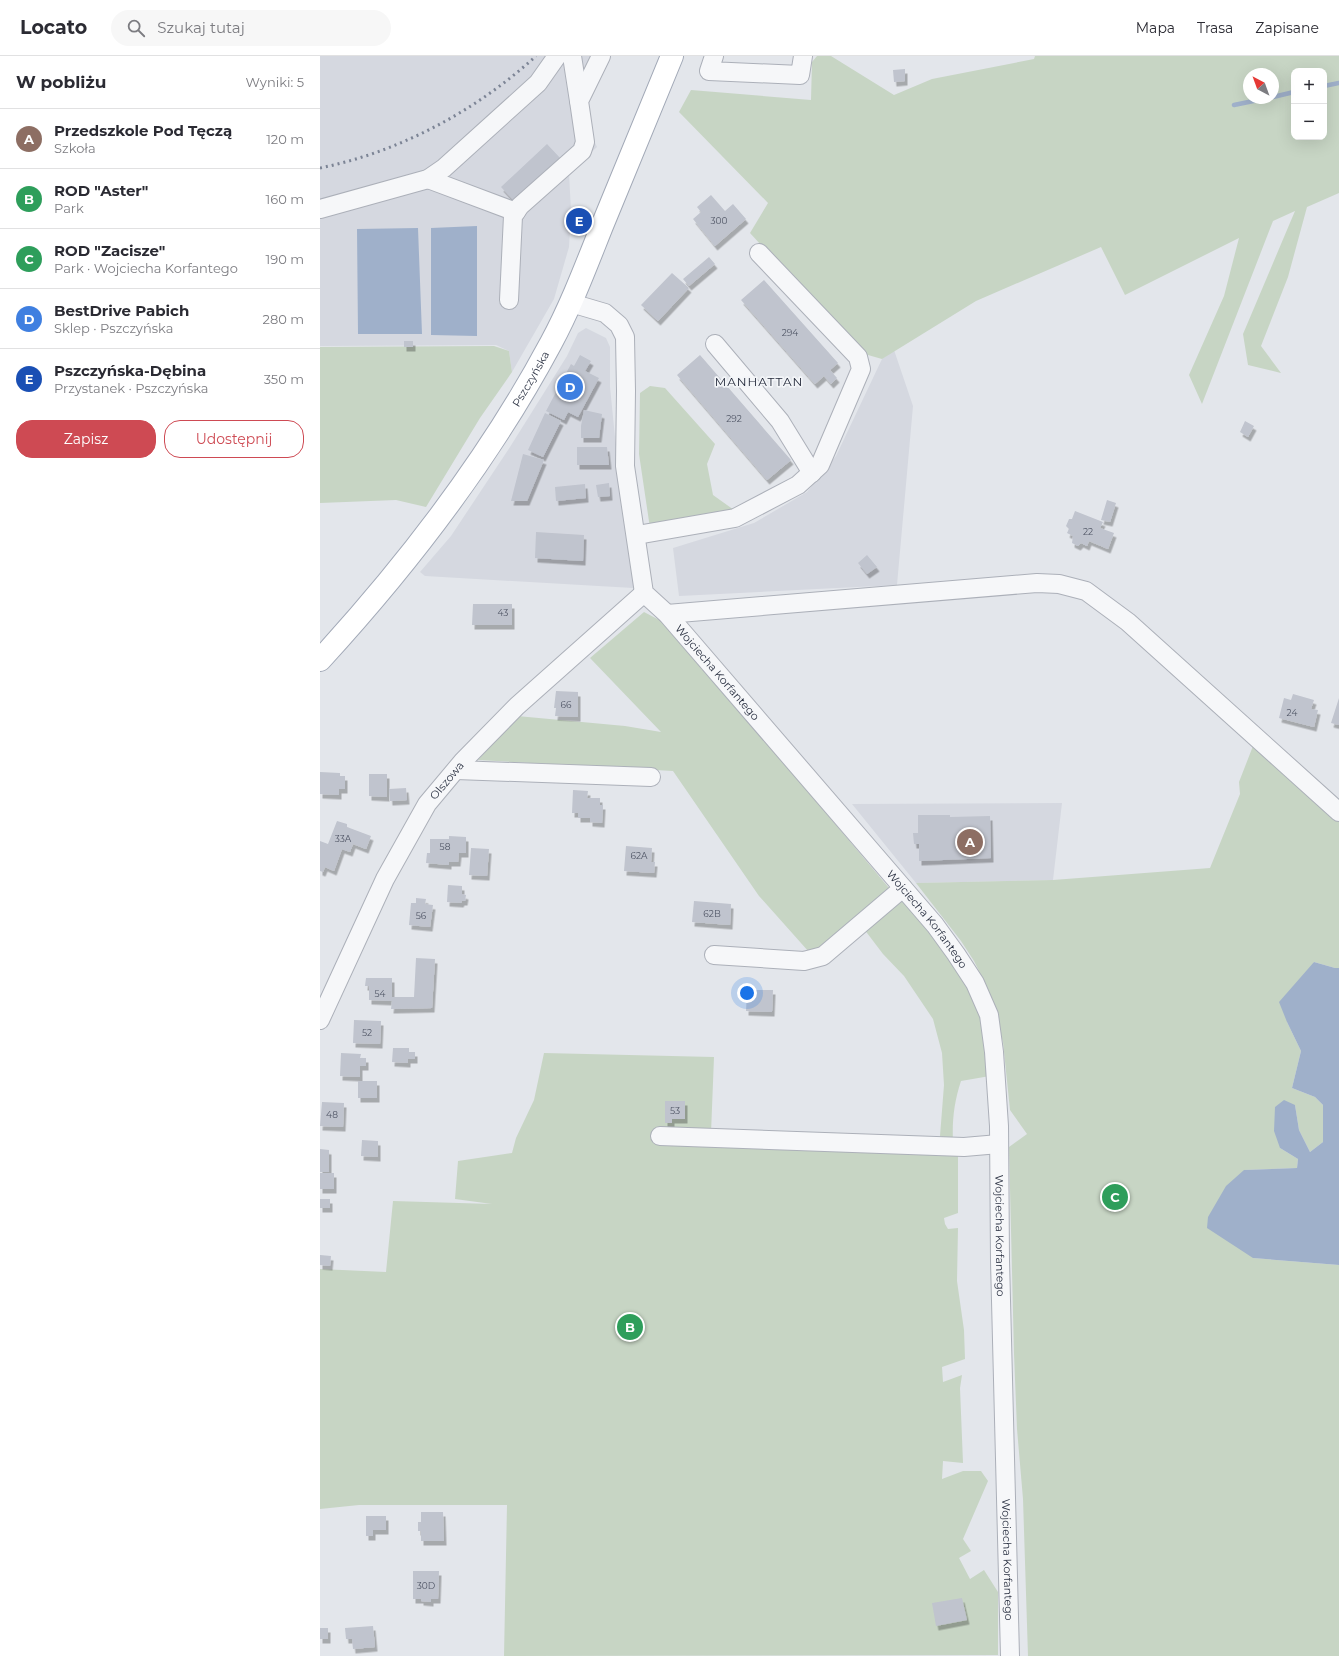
<!DOCTYPE html>
<html lang="pl">
<head>
<meta charset="utf-8">
<style>
	:root { --surface:#fff; --page:#f7f7f7; --text:#2b2b33; --muted:#7c7c81; --line:#e1e1e2; --accent:#ce4a53 }
	body { margin:0; font-family:Montserrat,sans-serif; background:var(--page); color:var(--text) }
	.controls { position:absolute; right:12px; top:12px; display:grid; overflow:hidden; border-radius:8px; box-shadow:0 4px 16px #0002 }
	.controls button { width:36px; height:36px; display:grid; place-items:center; padding:0; border:0; border-bottom:1px solid var(--line); background:var(--surface); color:var(--text); font:20px sans-serif }
	.compass { position:absolute; left:923px; top:12px; width:36px; height:36px; border-radius:50%; background:var(--surface); box-shadow:0 4px 16px #0002; rotate:319deg }
	.you { position:absolute; left:427px; top:937px; width:14px; height:14px; margin:-10px; border:3px solid #fff; border-radius:50%; background:#1a73e8; box-shadow:0 0 0 6px #1a73e833 }
	.badge { display:grid; place-items:center; width:26px; height:26px; border-radius:50%; background:var(--accent); color:#fff; font-size:13px; font-weight:700 }
	.pin { position:absolute; translate:-50% -50%; border:2px solid #fff; box-shadow:0 1px 4px #0006 }
	.list { margin:0; padding:0; list-style:none }
	h2 { display:flex; justify-content:space-between; align-items:center; height:52px; margin:0; padding:0 16px; font-size:17px }
	h2 small { font-size:13px; font-weight:400; color:var(--muted) }
	.list li { display:grid; grid-template-columns:26px 1fr auto; gap:12px; align-items:center; box-sizing:border-box; height:60px; padding:0 16px; border-top:1px solid var(--line) }
	.list b { display:block; font-size:15px; white-space:nowrap }
	.list p { margin:0; font-size:13px; white-space:nowrap; color:var(--muted) }
	.list em { font-size:13px; font-style:normal; color:var(--muted) }
	.actions { display:flex; gap:8px; padding:12px 16px }
	.actions a { flex:1; padding:9px 0; border:1px solid var(--accent); border-radius:16px; text-align:center; font-size:14px; color:var(--accent) }
	.actions .main { background:var(--accent); color:#fff }
	.icon { flex:none; width:22px; height:22px; fill:none; stroke:currentColor; stroke-width:2; stroke-linecap:round; stroke-linejoin:round }
	.map { position:relative; flex:none; width:1019px; height:1600px; overflow:hidden }
	header { display:flex; align-items:center; gap:24px; box-sizing:border-box; height:56px; padding:0 20px; background:var(--surface); border-bottom:1px solid var(--line) }
	header strong { font-size:19px }
	nav { display:flex; gap:22px; margin-inline-start:auto; font-size:14px }
	.search { width:280px; height:36px; background:var(--page); display:flex; align-items:center; gap:10px; box-sizing:border-box; padding:0 14px; border-radius:22px; color:var(--muted); font-size:15px }
	main { display:flex }
	aside { flex:1; background:var(--surface) }
	.map>svg:first-child { display:block }
	.built { fill:#d5d8e0 }
	.green { fill:#c7d5c4; fill-rule:evenodd }
	.water { fill:#9fb0ca }
	.lines { fill:none; stroke-linecap:round; stroke-linejoin:round }
	.stream { stroke:#9fb0ca; stroke-width:4.5 }
	.building { fill:#c0c4ce; filter:url(#shadow) }
	.minor-casing { stroke:#acb0b9; stroke-width:20 }
	.major-casing { stroke:#a2a9b7; stroke-width:24 }
	.minor { stroke:#f6f7f9; stroke-width:18 }
	.major { stroke:#fff; stroke-width:22 }
	.rail { stroke:#7c8495; stroke-width:3; stroke-dasharray:2 4; stroke-linecap:butt }
	.labels { text-anchor:middle; dominant-baseline:central; stroke-width:3.5; stroke-linejoin:round; paint-order:stroke }
	.number-label { font-size:9px; fill:#505666 }
	.street-label { font-size:11px; fill:#2b3243; stroke:#f3f5f8 }
	.neighbourhood-label { font-size:12px; letter-spacing:1px; fill:#1d2334; stroke:#f3f5f8 }
</style>
</head>
<body>
<header>
<strong>Locato</strong>
<div class="search"><svg class="icon" aria-label="search" viewBox="0 0 24 24"><circle cx="10" cy="10" r="6"/><path d="M15 15l6 6"/></svg>Szukaj tutaj</div>
<nav><a>Mapa</a><a>Trasa</a><a>Zapisane</a></nav>
</header>
<main>
<aside>
<h2>W pobliżu<small>Wyniki: 5</small></h2>
<ul class="list">
<li><span class="badge" style="background:#8d6e63">A</span><div><b>Przedszkole Pod Tęczą</b><p>Szkoła</p></div><em>120 m</em></li>
<li><span class="badge" style="background:#2e9e5b">B</span><div><b>ROD &quot;Aster&quot;</b><p>Park</p></div><em>160 m</em></li>
<li><span class="badge" style="background:#2e9e5b">C</span><div><b>ROD &quot;Zacisze&quot;</b><p>Park · Wojciecha Korfantego</p></div><em>190 m</em></li>
<li><span class="badge" style="background:#3f7fe0">D</span><div><b>BestDrive Pabich</b><p>Sklep · Pszczyńska</p></div><em>280 m</em></li>
<li><span class="badge" style="background:#1a4fb4">E</span><div><b>Pszczyńska-Dębina</b><p>Przystanek · Pszczyńska</p></div><em>350 m</em></li>
</ul>
<div class="actions"><a class="main">Zapisz</a><a>Udostępnij</a></div>
</aside>
<div class="map">
<svg width="1019" height="1600" viewBox="0 0 1019 1600">
	<defs>
		<filter id="shadow"><feDropShadow dx="2.5" dy="4.5" stdDeviation="0" flood-color="#0004"/></filter>
	</defs>
	<rect width="100%" height="100%" fill="#e3e6eb"/>
	<!-- built -->
	<path class="built" d="M0 0H290L266 53V67L277 91 249 117 251 155 249 191 234 243 192 316 189 295 176 289 0 290Z
		M266 272 286 282 290 291V331L295 381 315 525 313 532 105 520 100 516 131 480 190 391 247 300 258 277Z
		M574 294 593 350 577 529 359 540 353 492 434 467 487 436 516 400 562 303Z
		M742 747 733 824 596 827 532 748Z"/>
	<!-- green -->
	<path class="green" d="M497 0H511L574 39 612 23 714 3 715 0H1019V137L987 151 968 221 941 290 961 317 928 309 923 278 975 155 953 165 882 348 869 319 904 240 919 182 805 239 781 191 656 245 562 303 541 297 430 177 448 147 359 56 371 34 491 44 492 6ZM974 15H1004V81H974ZM929 18H953V42H929Z
		M174 290 189 295 192 316 160 362 106 451 76 444 0 447V291Z
		M330 330 345 332 395 388 387 408 393 439 414 454 330 472 319 398 320 337Z
		M324 556 347 568 569 832 496 894 489 896 439 840 353 715 158 704 197 660 305 670 341 676 270 602Z
		M933 690 1019 747V912H1015L994 906 967 966 981 995 972 1032 995 1041 1003 1049V1086L990 1096 979 1074 975 1049 960 1092 978 1103 977 1112 924 1114 933 1202 1019 1209V1600H708L703 1443 697 1373 694 1298 689 1091 707 1078 690 1054 683 986 662 921 654 905 641 885 596 827 733 824 890 812 920 738 919 726Z
		M582 842 630 900 662 954 670 1020 641 1025C634 1046 632 1065 633 1086L620 1080 624 1029 622 997 613 963 584 920 563 898 544 873Z
		M224 997 394 1001 391 1077 617 1096 638 1100V1157L624 1162 625 1168 628 1173 638 1172 637 1225 644 1274 645 1303 622 1311 623 1326 642 1319 640 1332 643 1407 623 1405 622 1423 643 1415H661L668 1425 643 1483 651 1495 639 1502 650 1523 664 1514 678 1536V1599L184 1600 187 1449H39L0 1453V1213L66 1216 73 1145 172 1148 135 1143 138 1105 192 1097 196 1082 214 1044Z"/>
	<!-- water -->
	<path class="water" d="M157 170V280L111 279V172Z
		M98 172 102 278H38L37 173Z
		M994 906 1015 912H1019V1209L933 1202 887 1172 888 1161 906 1130 924 1114 977 1112 978 1103 960 1092 954 1075 955 1051 964 1044 975 1049 979 1074 990 1096 1003 1086V1049L995 1041 972 1032 981 995 967 966 959 946Z"/>
	<g class="lines">
		<!-- stream -->
		<path class="stream" d="M1004 30 1019 27
			M953 41 974 36
			M914 49 948 42"/>
	</g>
	<!-- building -->
	<path class="building" d="M585 13V25L574 26 573 14Z
		M227 88 241 103 195 146 181 131Z
		M391 139 405 155 413 148 426 163 395 190 373 163 381 156 377 151Z
		M389 201 395 208 369 230 363 223Z
		M352 217 369 232 338 265 321 249Z
		M444 224 518 307 510 314 517 322 511 328 504 320 495 328 421 244Z
		M84 285H93V291H84Z
		M260 299 271 305 265 315 279 322 258 361 248 356 244 364 226 355 251 308 254 310Z
		M380 299 471 404 447 424 357 319Z
		M264 354 282 358 279 382H261V370Z
		M225 357 241 365 223 401 208 394Z
		M925 365 934 370 928 381 920 376Z
		M257 391H287L289 409H257Z
		M203 398 224 404 207 445H191Z
		M289 427 290 440 278 441 276 429Z
		M265 428 266 442 236 445 235 431Z
		M787 444 796 447 790 466 781 464Z
		M755 455 783 466 780 472 794 477 788 493 769 485 767 490 761 487 758 490 752 487 753 480 747 477 749 473 746 470 749 463H752Z
		M216 476 264 479 263 505 215 502Z
		M547 499 557 511 547 518 538 507Z
		M153 548H192V569H152Z
		M236 635 258 636V661L235 660 236 652H234Z
		M973 638 994 644 991 653 998 654 994 671 959 662 964 642 971 644Z
		M1019 642V669L1011 667Z
		M0 716 20 717V720H25V733H19V739L0 738Z
		M49 718H67V741L49 740Z
		M86 732 87 744 70 745 69 733Z
		M253 734 268 735 267 742H280V749H283L282 767 270 766V762H258V757H252Z
		M598 759H630V761L670 760 671 802 599 805V788H594L593 777H598Z
		M17 765 27 768V771L51 780 46 793 33 788 30 796 22 793 14 815 5 811 3 816 0 815V785L8 788Z
		M129 780 146 781V797H139L138 806H129V809L106 807 107 797H110V783H129Z
		M306 790 332 792 331 806H335L334 817 304 815Z
		M151 792 169 793 167 820 149 819Z
		M128 829 142 830V838L146 839 145 845H142L141 847 127 846Z
		M96 842 106 843 105 848 113 849 110 871 89 869 91 847H96Z
		M374 845 411 848 410 869 372 866Z
		M96 902 115 903 112 952 71 953 72 945 49 944V930H45L46 922H72V941H94Z
		M436 934H453L452 956 426 955 427 935H436Z
		M34 964 61 965 60 988 33 987Z
		M73 992H89V996H95V1003H88V1007L72 1006Z
		M21 997 41 998 40 1002H46V1010H40V1021L20 1020Z
		M38 1025H57V1042H38Z
		M345 1045H365V1063H352V1067H345Z
		M2 1046 24 1047 23 1071 0 1070Z
		M42 1084 58 1085V1101L41 1100Z
		M0 1093 9 1094V1116H0Z
		M0 1117H14V1133H0Z
		M0 1143H10V1152H0Z
		M0 1199 11 1200 10 1210 0 1209Z
		M101 1456H123L124 1485H101V1475H98V1466H101Z
		M46 1460H66V1474H53V1480H46Z
		M93 1515H119L118 1543H111V1546L101 1545V1543H93Z
		M642 1542 647 1564 616 1570 612 1547Z
		M53 1570 55 1591 33 1593 32 1583H26L25 1572Z
		M0 1572H8V1583H0Z"/>
	<g class="lines">
		<defs>
			<g id="minor">
				<path d="M252 0 259 45"/>
				<path d="M394 0 389 15 480 19 483 0"/>
				<path d="M108 123 196 156"/>
				<path d="M0 153 108 123 124 112 218 27 237 0"/>
				<path d="M189 244 193 160 200 150 262 95 265 86 259 45 281 0"/>
				<path id="s1" d="M251 247 285 257 299 269 305 281 306 335 305 410 324 537 347 558 615 869 636 898 655 927 669 959 674 996 679 1070 680 1205 690 1600"/>
				<path d="M395 288 460 365 492 417"/>
				<path d="M317 479 415 462 478 429 500 409 541 313 538 301 439 197"/>
				<path d="M347 558 717 527 739 528 766 535 808 566 1019 756"/>
				<path d="M136 714 331 721"/>
				<path d="M394 899 484 905 503 900 583 832"/>
				<path id="s2" d="M0 964 65 823 107 748 143 705 197 650 324 537"/>
				<path d="M340 1080 644 1091 679 1088"/>
			</g>
			<g id="major">
				<path id="s3" d="M0 604C88 508 169 403 231 287 251 250 266 210 282 170 305 114 328 57 352 0"/>
			</g>
		</defs>
		<!-- minor casing -->
		<use href="#minor" class="minor-casing"/>
		<!-- major casing -->
		<use href="#major" class="major-casing"/>
		<!-- minor -->
		<use href="#minor" class="minor"/>
		<!-- major -->
		<use href="#major" class="major"/>
		<!-- rail -->
		<path class="rail" d="M0 112C79 96 156 55 216 0"/>
	</g>
	<g class="labels">
		<!-- number labels -->
		<g class="number-label">
			<text x="399" y="164">300</text>
			<text x="470" y="276">294</text>
			<text x="414" y="362">292</text>
			<text x="768" y="475">22</text>
			<text x="183" y="556">43</text>
			<text x="246" y="648">66</text>
			<text x="972" y="656">24</text>
			<text x="23" y="782">33A</text>
			<text x="125" y="790">58</text>
			<text x="319" y="799">62A</text>
			<text x="392" y="857">62B</text>
			<text x="101" y="859">56</text>
			<text x="60" y="937">54</text>
			<text x="47" y="976">52</text>
			<text x="355" y="1054">53</text>
			<text x="12" y="1058">48</text>
			<text x="106" y="1529">30D</text>
		</g>
		<!-- street labels -->
		<g class="street-label">
			<text stroke="none"><textPath href="#s3" startOffset="352">Pszczyńska</textPath></text>
			<text stroke="none"><textPath href="#s1" startOffset="433">Wojciecha Korfantego</textPath></text>
			<text stroke="none"><textPath href="#s2" startOffset="272">Olszowa</textPath></text>
			<text stroke="none"><textPath href="#s1" startOffset="757">Wojciecha Korfantego</textPath></text>
			<text stroke="none"><textPath href="#s1" startOffset="1093">Wojciecha Korfantego</textPath></text>
			<text stroke="none"><textPath href="#s1" startOffset="1417">Wojciecha Korfantego</textPath></text>
		</g>
		<!-- neighbourhood labels -->
		<g class="neighbourhood-label">
			<text x="439" y="325">MANHATTAN</text>
		</g>
	</g>
</svg>
<div class="controls">
<button>+</button>
<button>−</button>
</div>
<svg class="compass" viewBox="-18 -18 36 36"><path d="M0-13l5 13h-10z" fill="#e53935"/><path d="M0 13l5-13h-10z" fill="#7c7c81"/></svg>
<div class="you"></div>
<div class="pin badge" style="left:650px;top:786px;background:#8d6e63">A</div>
<div class="pin badge" style="left:310px;top:1271px;background:#2e9e5b">B</div>
<div class="pin badge" style="left:795px;top:1141px;background:#2e9e5b">C</div>
<div class="pin badge" style="left:250px;top:331px;background:#3f7fe0">D</div>
<div class="pin badge" style="left:259px;top:165px;background:#1a4fb4">E</div>
</div>
</main>
</body>
</html>
